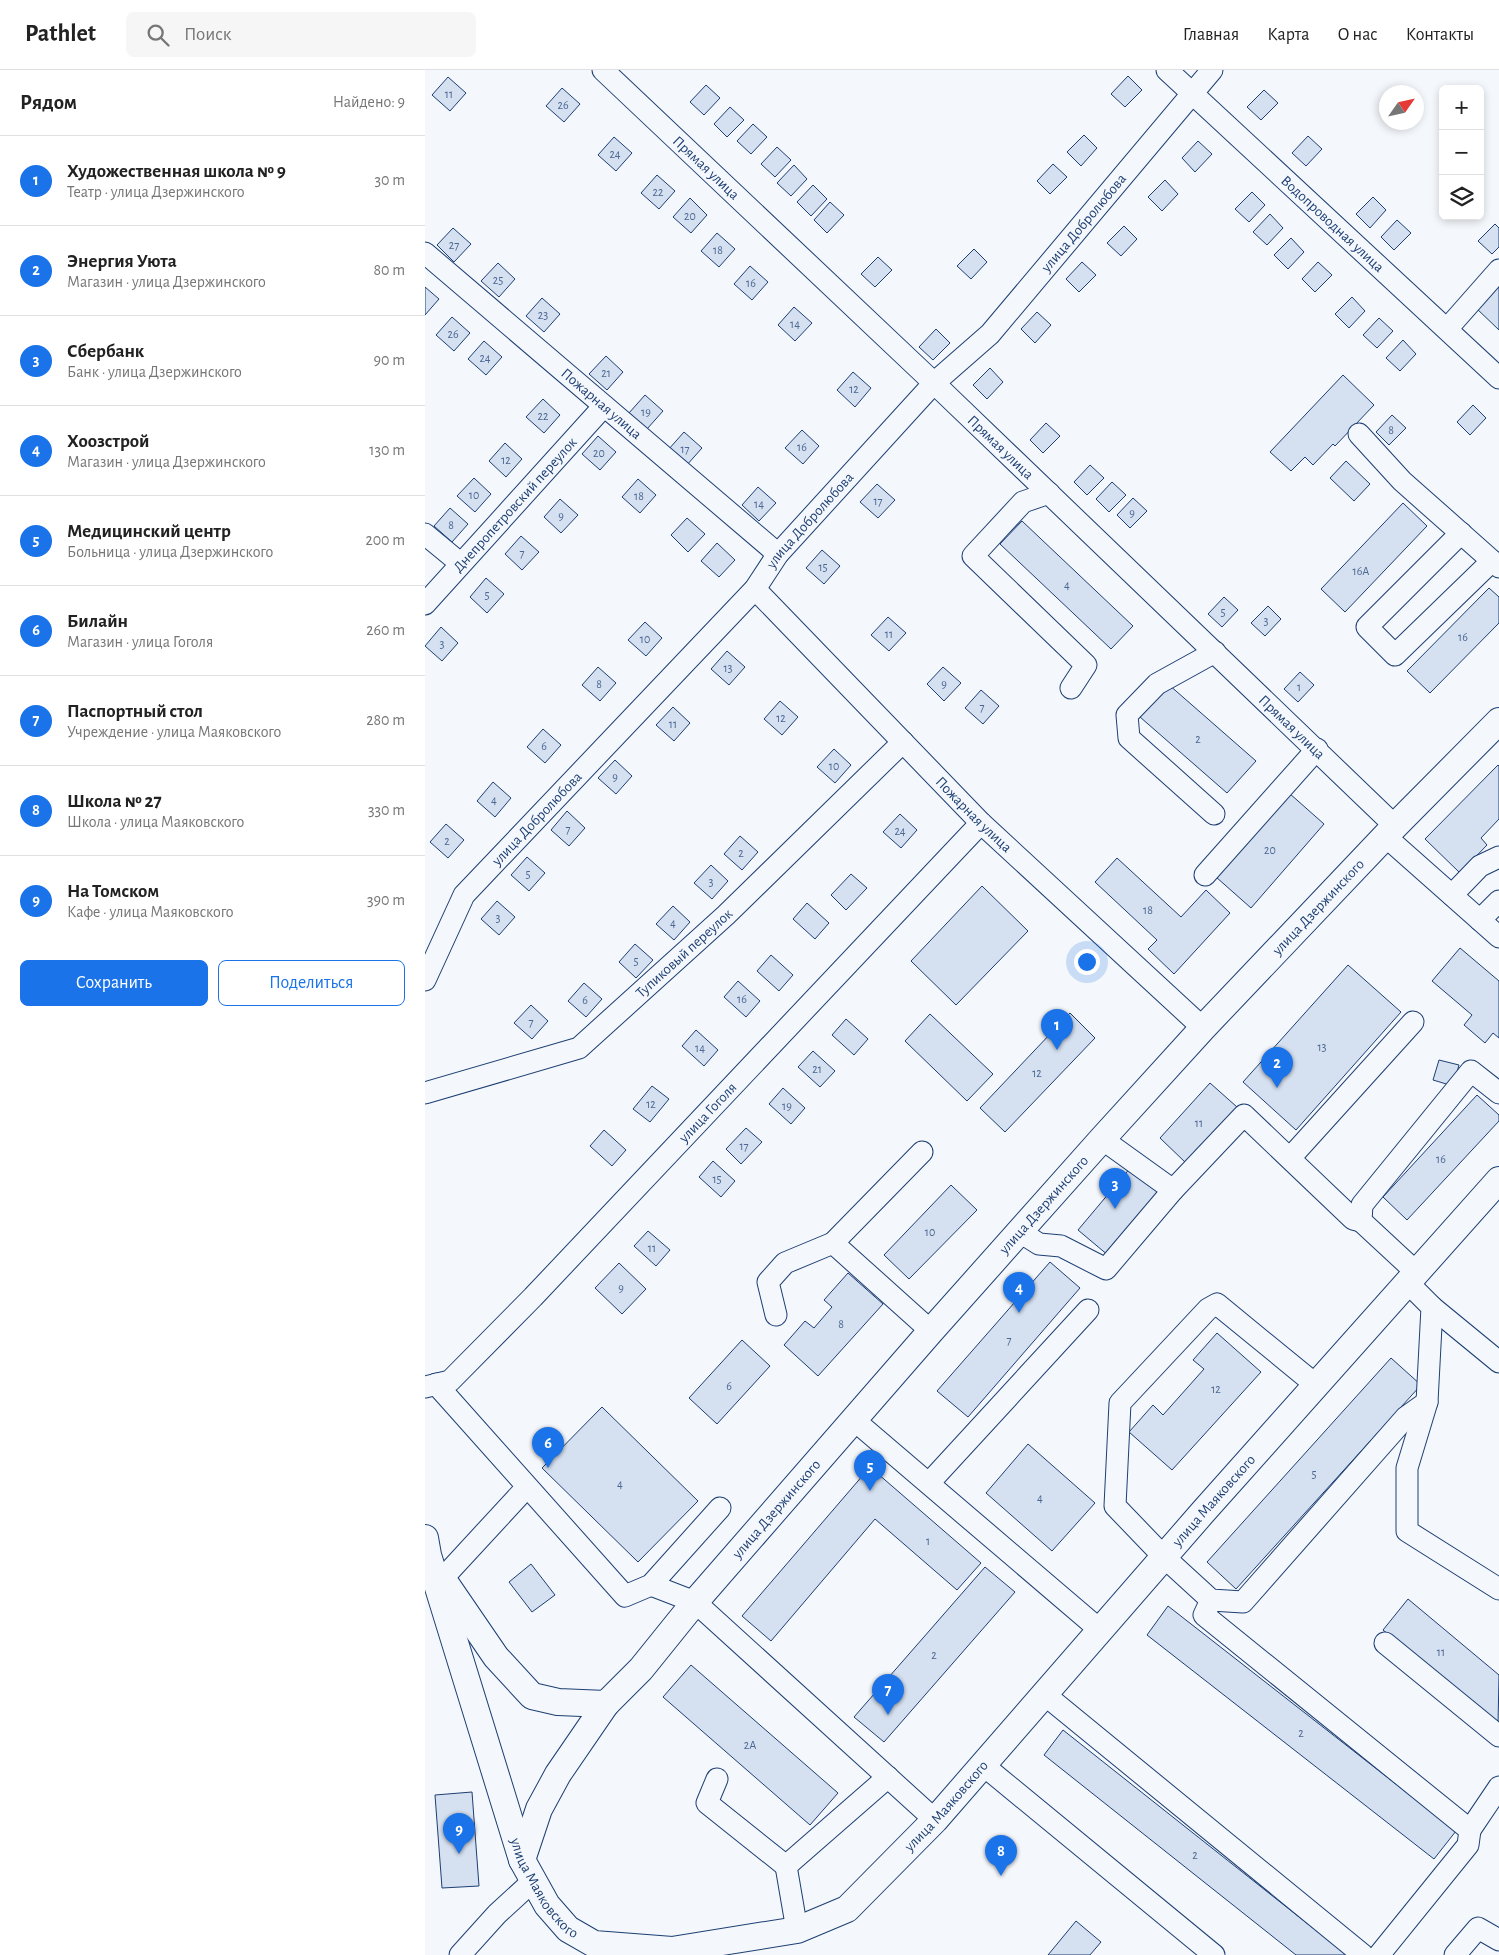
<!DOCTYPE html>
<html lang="ru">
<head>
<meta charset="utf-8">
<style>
	:root { --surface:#fff; --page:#f6f6f6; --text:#222; --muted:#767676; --line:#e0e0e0; --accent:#1a73e8 }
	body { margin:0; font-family:"Alegreya Sans",sans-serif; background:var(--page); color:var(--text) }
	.controls { position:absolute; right:15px; top:15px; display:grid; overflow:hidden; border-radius:8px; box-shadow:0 2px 8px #0003 }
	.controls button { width:45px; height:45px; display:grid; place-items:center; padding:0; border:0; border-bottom:1px solid var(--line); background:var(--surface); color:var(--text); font:25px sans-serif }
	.compass { position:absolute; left:954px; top:15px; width:45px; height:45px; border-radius:50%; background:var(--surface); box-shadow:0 2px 8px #0003; rotate:56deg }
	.you { position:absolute; left:661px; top:891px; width:18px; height:18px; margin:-12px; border:4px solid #fff; border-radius:50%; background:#1a73e8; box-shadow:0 0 0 8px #1a73e833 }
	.badge { display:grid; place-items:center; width:32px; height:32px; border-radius:50%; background:var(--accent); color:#fff; font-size:16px; font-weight:700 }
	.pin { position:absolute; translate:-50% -41px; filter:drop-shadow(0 1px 2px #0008) }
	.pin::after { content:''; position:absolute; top:26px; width:18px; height:15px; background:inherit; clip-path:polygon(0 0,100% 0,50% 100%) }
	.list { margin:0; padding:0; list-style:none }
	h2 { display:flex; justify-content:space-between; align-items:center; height:65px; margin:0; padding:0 20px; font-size:21px }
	h2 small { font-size:16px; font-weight:400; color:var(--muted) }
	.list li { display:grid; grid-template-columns:32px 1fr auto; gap:15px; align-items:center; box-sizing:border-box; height:90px; padding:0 20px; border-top:1px solid var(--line) }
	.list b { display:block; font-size:19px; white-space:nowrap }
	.list p { margin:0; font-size:16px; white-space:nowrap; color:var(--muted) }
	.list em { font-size:16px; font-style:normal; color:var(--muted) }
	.actions { display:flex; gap:10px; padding:15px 20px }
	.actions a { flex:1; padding:11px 0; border:1px solid var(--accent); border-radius:8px; text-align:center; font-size:18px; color:var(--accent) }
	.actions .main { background:var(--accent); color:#fff }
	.icon { flex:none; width:28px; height:28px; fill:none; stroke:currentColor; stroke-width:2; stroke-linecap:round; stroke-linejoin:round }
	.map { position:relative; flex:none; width:1074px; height:1885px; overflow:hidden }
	header { display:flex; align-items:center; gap:30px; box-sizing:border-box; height:70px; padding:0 25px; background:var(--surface); border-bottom:1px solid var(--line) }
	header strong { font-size:24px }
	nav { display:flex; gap:28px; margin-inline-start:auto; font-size:18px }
	.search { width:350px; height:45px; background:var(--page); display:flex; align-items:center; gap:12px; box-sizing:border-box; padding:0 18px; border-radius:8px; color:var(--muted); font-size:19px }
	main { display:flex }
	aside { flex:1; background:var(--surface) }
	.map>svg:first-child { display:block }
	.building { fill:#d5e0f0; stroke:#1d3f73 }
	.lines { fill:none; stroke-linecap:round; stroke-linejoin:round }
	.minor-casing { stroke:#1d3f73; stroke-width:23 }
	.major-casing { stroke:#1d3f73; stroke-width:28 }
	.minor { stroke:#f4f7fb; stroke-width:21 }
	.major { stroke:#f4f7fb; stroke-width:26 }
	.labels { text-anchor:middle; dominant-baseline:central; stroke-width:4; stroke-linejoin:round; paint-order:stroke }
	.number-label { font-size:12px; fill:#4b6792 }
	.street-label { font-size:15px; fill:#1d3f73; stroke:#f4f7fb }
</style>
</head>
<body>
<header>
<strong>Pathlet</strong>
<div class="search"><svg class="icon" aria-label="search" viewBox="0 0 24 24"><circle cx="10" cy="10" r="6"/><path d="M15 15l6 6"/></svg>Поиск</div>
<nav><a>Главная</a><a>Карта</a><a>О нас</a><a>Контакты</a></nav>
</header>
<main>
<aside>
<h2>Рядом<small>Найдено: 9</small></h2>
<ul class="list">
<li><span class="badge">1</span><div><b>Художественная школа № 9</b><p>Театр · улица Дзержинского</p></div><em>30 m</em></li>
<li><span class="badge">2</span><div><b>Энергия Уюта</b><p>Магазин · улица Дзержинского</p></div><em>80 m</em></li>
<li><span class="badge">3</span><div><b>Сбербанк</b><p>Банк · улица Дзержинского</p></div><em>90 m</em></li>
<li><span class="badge">4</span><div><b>Хоозстрой</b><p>Магазин · улица Дзержинского</p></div><em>130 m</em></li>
<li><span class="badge">5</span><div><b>Медицинский центр</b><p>Больница · улица Дзержинского</p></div><em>200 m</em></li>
<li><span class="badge">6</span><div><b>Билайн</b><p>Магазин · улица Гоголя</p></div><em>260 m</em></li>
<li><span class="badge">7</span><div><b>Паспортный стол</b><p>Учреждение · улица Маяковского</p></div><em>280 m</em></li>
<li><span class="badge">8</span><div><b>Школа № 27</b><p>Школа · улица Маяковского</p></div><em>330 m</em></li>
<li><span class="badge">9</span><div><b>На Томском</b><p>Кафе · улица Маяковского</p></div><em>390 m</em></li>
</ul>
<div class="actions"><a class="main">Сохранить</a><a>Поделиться</a></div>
</aside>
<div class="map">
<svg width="1074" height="1885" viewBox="0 0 1074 1885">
	<rect width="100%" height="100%" fill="#f4f7fb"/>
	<!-- building -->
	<path class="building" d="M703 6 717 20 700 37 686 24Z
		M23 7 41 23 25 41 7 25Z
		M281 15 295 28 279 45 265 32Z
		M137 18 155 34 139 52 121 36Z
		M839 20 853 33 836 50 822 37Z
		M305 37 319 50 302 67 289 54Z
		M328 54 342 67 326 84 312 71Z
		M659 65 672 78 656 96 642 82Z
		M883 66 897 79 881 96 867 83Z
		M189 67 207 83 191 101 173 85Z
		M773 71 787 84 770 102 757 88Z
		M352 77 366 90 350 107 336 94Z
		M628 94 642 107 625 124 612 111Z
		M369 95 382 109 366 126 352 113Z
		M232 105 250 121 234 139 216 123Z
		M740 110 753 124 737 141 723 127Z
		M388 115 402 129 386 146 372 132Z
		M827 122 840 135 824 152 810 139Z
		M948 127 961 140 945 158 931 144Z
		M265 128 282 145 266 163 248 147Z
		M405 132 419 145 402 163 389 150Z
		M845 144 858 158 842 175 828 162Z
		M972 150 986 163 969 180 956 167Z
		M1070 154 1074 158V177L1067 184 1053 171Z
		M699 156 712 169 696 186 682 173Z
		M28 158 46 174 29 192 12 175Z
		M292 163 310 179 294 197 276 181Z
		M866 168 879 182 863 199 849 185Z
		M549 179 562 192 546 209 532 196Z
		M453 187 467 200 450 217 436 204Z
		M657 192 671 205 654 222 641 209Z
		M893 192 907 205 890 222 877 209Z
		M73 193 90 209 74 227 56 211Z
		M325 196 343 212 327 230 309 214Z
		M1074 212V260L1050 237Z
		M0 217 14 229 0 245Z
		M927 227 940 241 924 258 910 244Z
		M117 228 135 244 119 262 101 246Z
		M369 237 387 253 370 271 353 255Z
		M612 242 626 255 610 273 596 259Z
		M27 247 45 263 29 281 11 265Z
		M954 248 968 261 952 278 938 265Z
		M511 259 525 273 508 290 494 277Z
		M978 270 991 284 975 301 961 288Z
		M59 271 77 287 61 305 43 289Z
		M181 286 198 302 182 320 164 304Z
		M565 298 578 312 562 329 548 315Z
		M428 302 446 318 430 337 412 320Z
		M918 305 949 335 910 376 908 374 888 395 880 387 866 401 845 382Z
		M220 325 238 341 222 359 204 343Z
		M118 329 135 345 119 363 101 347Z
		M1048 335 1061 348 1045 365 1032 352Z
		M967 345 981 358 964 375 951 362Z
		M621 353 635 366 618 383 605 370Z
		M377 360 394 376 378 394 360 378Z
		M259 362 277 378 261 396 243 380Z
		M173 366 191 382 175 400 157 384Z
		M80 373 97 389 81 407 64 391Z
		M921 391 945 414 929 431 905 408Z
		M665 395 679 408 662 425 649 412Z
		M49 408 66 424 50 442 32 426Z
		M213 409 231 425 215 443 197 427Z
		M687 412 701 425 684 442 671 429Z
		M452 414 470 430 453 448 435 432Z
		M333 417 351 433 334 451 317 435Z
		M708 428 722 441 705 458 692 445Z
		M135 429 153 445 136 463 119 447Z
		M978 433 1002 456 920 542 896 519Z
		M25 438 43 454 27 472 9 456Z
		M262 448 280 464 263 482 246 465Z
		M597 451 708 556 686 579 575 474Z
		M96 466 114 482 97 500 80 484Z
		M292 473 310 490 294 507 276 491Z
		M397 480 415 496 399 514 381 498Z
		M61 508 79 524 62 543 45 527Z
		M1064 518 1074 527V553L1005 623 982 601Z
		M799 527 813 540 797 557 783 544Z
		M843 536 856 549 840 566 826 553Z
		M463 547 481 563 464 581 446 565Z
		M220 552 237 568 221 586 203 570Z
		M16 557 33 573 17 591 0 576Z
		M302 581 320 597 304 615 286 599Z
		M173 597 191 613 175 631 157 615Z
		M518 597 536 613 519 631 502 614Z
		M875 602 889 615 873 632 859 619Z
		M743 614 831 691 802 723 715 647Z
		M556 620 574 636 558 654 540 638Z
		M355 631 373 647 357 665 339 649Z
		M248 637 265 653 249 671 231 655Z
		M118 659 136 675 120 693 102 677Z
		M409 679 426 695 410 713 392 697Z
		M190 690 207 706 191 724 173 708Z
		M1073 695 1074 696V749L1056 768 1062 775 1035 803 1000 769Z
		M68 712 86 728 70 747 52 731Z
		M864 723 899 754 826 838 791 807Z
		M142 741 160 758 144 776 126 760Z
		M475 744 492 760 476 778 458 762Z
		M21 754 39 770 23 788 5 772Z
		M315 766 333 782 317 800 299 784Z
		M102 787 120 803 104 821 86 805Z
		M692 788 756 847 781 820 805 843 749 904 723 879 732 870 670 812Z
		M286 795 303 811 287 829 269 813Z
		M426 804 442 818 421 840 406 825Z
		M557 816 603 861 531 935 486 891Z
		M72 831 90 847 74 865 56 849Z
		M382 833 404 853 390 869 368 849Z
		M248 836 265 852 249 870 231 854Z
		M210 874 228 890 211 908 194 892Z
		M1035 878 1074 911V968L1068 963 1060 973 1039 955 1047 945 1007 911Z
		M346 885 368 905 354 921 332 901Z
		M923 895 976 942 871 1060 818 1012Z
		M313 911 335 931 321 947 299 927Z
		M159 913 177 929 161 947 143 931Z
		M106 935 123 951 107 969 89 953Z
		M645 943 670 968 580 1062 555 1038Z
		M505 944 568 1004 542 1031 480 971Z
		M421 949 443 969 429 985 407 965Z
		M271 960 293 980 279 996 257 976Z
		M388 981 410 1001 395 1017 373 997Z
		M1014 990 1034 995 1028 1016 1008 1010Z
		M785 1013 812 1037 761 1093 735 1068Z
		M227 1016 244 1029 225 1052 208 1039Z
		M358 1018 380 1038 366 1054 344 1034Z
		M1052 1025 1074 1045V1051L982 1150 958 1127Z
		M321 1058 337 1072 316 1094 301 1079Z
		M179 1060 201 1080 187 1096 165 1076Z
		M288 1091 310 1111 296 1127 274 1107Z
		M706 1097 738 1123 684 1186 653 1160Z
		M526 1115 552 1140 484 1209 459 1185Z
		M223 1161 245 1180 231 1196 209 1176Z
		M625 1192 655 1218 543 1347 512 1321Z
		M194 1193 221 1219 197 1244 170 1218Z
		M423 1203 458 1234 393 1306 359 1275 380 1251 389 1258 407 1237 399 1230Z
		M792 1263 836 1302 747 1400 704 1362 728 1335 738 1345 779 1299 768 1290Z
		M317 1270 345 1296 292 1354 264 1328Z
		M966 1288 996 1315 811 1519 782 1492Z
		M177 1337 273 1431 213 1492 117 1398Z
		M603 1374 670 1433 627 1481 561 1423Z
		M445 1397 556 1493 532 1520 450 1449 346 1571 317 1546Z
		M106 1494 130 1525 107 1542 84 1512Z
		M560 1497 590 1522 459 1672 429 1647Z
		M983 1529 1074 1605 1073 1655 958 1560Z
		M743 1536 1031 1761 1009 1789 722 1565Z
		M266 1595 413 1723 385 1755 238 1627Z
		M638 1660 922 1885H871L619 1685Z
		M47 1722 54 1816 17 1818 10 1725Z
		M651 1851 676 1872 665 1885H623Z"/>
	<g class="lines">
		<defs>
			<g id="minor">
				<path id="s1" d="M178 0 509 313 970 756"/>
				<path id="s2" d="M742 0 1074 308"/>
				<path id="s3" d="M0 183 353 484"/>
				<path d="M1022 259 1074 200"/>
				<path d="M934 364 977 411 1074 497"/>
				<path d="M624 423 598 432 548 486 661 595 646 618"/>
				<path d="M1036 463 942 557 970 585 1067 491"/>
				<path d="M0 464 35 493"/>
				<path id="s4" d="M330 519 556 753 778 958"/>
				<path id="s5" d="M0 534 179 336"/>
				<path d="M789 744 704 668 702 645 732 614 790 582"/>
				<path d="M960 766 1074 867"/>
				<path d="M780 805 892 679"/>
				<path d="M1027 825 1055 796 1074 787"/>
				<path d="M1055 850 1074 831"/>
				<path id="s6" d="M0 910 39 825 330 519 353 484 509 313 565 264 787 0"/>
				<path id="s7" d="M0 1023 154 978 301 845 478 672"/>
				<path d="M497 1082 408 1173 506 1261"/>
				<path d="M865 1088 988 952"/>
				<path d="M748 1120 819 1045 928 1149 936 1151"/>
				<path d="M595 1162 614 1174 636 1176 681 1199 748 1120 677 1069"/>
				<path d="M992 1203 936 1151 937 1135 1046 1001 1074 1023"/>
				<path d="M983 1213 1007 1237 1002 1332 982 1398V1461L1074 1519"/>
				<path d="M1007 1237 1074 1292"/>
				<path d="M351 1245 343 1212 360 1193 408 1173"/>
				<path d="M11 1314 200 1526 226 1515 295 1438"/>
				<path d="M891 1315 792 1234 783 1239 695 1333 690 1436 739 1487 786 1530 818 1532 981 1347 1002 1332"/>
				<path id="s8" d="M0 1317 25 1311 108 1227 556 753"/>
				<path d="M429 1350 675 1560"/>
				<path d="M504 1413 663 1240"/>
				<path d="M18 1508 102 1417"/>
				<path d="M226 1515 270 1532 510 1750"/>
				<path d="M786 1530 779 1545 1045 1760 1043 1775 954 1885"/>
				<path d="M960 1573 1074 1666"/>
				<path d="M619 1624 938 1885"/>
				<path d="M558 1695 789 1885"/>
				<path d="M292 1709 282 1733 361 1796 463 1707"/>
				<path d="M1045 1760 1074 1717"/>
				<path d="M361 1796 372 1860"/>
				<path d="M35 1885 72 1844 108 1811"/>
				<path d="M1030 1885 1053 1858 1074 1870"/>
			</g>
			<g id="major">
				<path id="s9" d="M0 1468 3 1485 97 1790 122 1835 143 1859 169 1874 247 1880 372 1860 422 1839 510 1750 778 1442 1074 1110"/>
				<path id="s10" d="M19 1511 71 1587 107 1626 133 1632 181 1634 216 1599 270 1532 506 1261 677 1069 778 958 970 756 1074 651"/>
				<path d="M97 1790 114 1739 133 1704 181 1634"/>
			</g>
		</defs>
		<!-- minor casing -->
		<use href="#minor" class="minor-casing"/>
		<!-- major casing -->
		<use href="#major" class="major-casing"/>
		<!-- minor -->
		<use href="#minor" class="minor"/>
		<!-- major -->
		<use href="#major" class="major"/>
	</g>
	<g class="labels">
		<!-- number labels -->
		<g class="number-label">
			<text x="24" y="24">11</text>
			<text x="138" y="35">26</text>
			<text x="190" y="84">24</text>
			<text x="233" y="122">22</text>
			<text x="265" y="146">20</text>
			<text x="29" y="175">27</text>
			<text x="293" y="180">18</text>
			<text x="73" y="210">25</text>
			<text x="326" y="213">16</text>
			<text x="118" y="245">23</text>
			<text x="370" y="254">14</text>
			<text x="28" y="264">26</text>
			<text x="60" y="288">24</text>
			<text x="181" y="303">21</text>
			<text x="429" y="319">12</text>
			<text x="221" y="342">19</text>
			<text x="118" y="346">22</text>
			<text x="966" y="360">8</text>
			<text x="377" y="377">16</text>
			<text x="260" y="379">17</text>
			<text x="174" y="383">20</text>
			<text x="81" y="390">12</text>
			<text x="49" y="425">10</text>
			<text x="214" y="426">18</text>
			<text x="453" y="431">17</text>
			<text x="334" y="434">14</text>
			<text x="707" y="443">9</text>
			<text x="136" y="446">9</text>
			<text x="26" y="455">8</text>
			<text x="97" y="483">7</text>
			<text x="398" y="497">15</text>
			<text x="936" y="501">16А</text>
			<text x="642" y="515">4</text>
			<text x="62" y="525">5</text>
			<text x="798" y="542">5</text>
			<text x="841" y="551">3</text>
			<text x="464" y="564">11</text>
			<text x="1038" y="567">16</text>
			<text x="220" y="569">10</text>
			<text x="17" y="574">3</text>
			<text x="303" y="598">13</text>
			<text x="174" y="614">8</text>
			<text x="519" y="614">9</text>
			<text x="874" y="617">1</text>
			<text x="557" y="637">7</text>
			<text x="356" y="648">12</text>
			<text x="248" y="654">11</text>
			<text x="773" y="669">2</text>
			<text x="119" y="676">6</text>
			<text x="409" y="696">10</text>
			<text x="190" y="707">9</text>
			<text x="69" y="730">4</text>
			<text x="143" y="759">7</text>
			<text x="475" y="761">24</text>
			<text x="22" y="771">2</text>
			<text x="845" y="780">20</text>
			<text x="316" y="783">2</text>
			<text x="103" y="804">5</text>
			<text x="286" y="812">3</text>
			<text x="723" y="840">18</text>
			<text x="73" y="848">3</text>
			<text x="248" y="853">4</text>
			<text x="211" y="891">5</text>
			<text x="317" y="929">16</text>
			<text x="160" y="930">6</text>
			<text x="106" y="952">7</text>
			<text x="897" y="977">13</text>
			<text x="275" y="978">14</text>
			<text x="392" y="999">21</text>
			<text x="612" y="1003">12</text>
			<text x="226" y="1034">12</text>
			<text x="362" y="1036">19</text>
			<text x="774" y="1053">11</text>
			<text x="319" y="1076">17</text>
			<text x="1016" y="1089">16</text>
			<text x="292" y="1109">15</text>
			<text x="505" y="1162">10</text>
			<text x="227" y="1178">11</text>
			<text x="196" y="1218">9</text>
			<text x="416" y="1254">8</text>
			<text x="584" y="1270">7</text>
			<text x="304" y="1316">6</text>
			<text x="791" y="1319">12</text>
			<text x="889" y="1404">5</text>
			<text x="195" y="1414">4</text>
			<text x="615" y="1428">4</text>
			<text x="503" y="1471">1</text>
			<text x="1016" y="1582">11</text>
			<text x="509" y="1585">2</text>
			<text x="876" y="1663">2</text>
			<text x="325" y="1675">2А</text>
			<text x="770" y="1785">2</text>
		</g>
		<!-- street labels -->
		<g class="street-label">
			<text stroke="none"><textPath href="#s1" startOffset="142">Прямая улица</textPath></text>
			<text stroke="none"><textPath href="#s6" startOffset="1009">улица Добролюбова</textPath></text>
			<text stroke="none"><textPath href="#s2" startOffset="226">Водопроводная улица</textPath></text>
			<text stroke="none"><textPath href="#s3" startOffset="232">Пожарная улица</textPath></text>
			<text stroke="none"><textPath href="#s1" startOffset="548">Прямая улица</textPath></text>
			<text stroke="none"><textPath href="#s5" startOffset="134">Днепропетровский переулок</textPath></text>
			<text stroke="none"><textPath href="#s6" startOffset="604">улица Добролюбова</textPath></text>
			<text stroke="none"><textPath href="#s1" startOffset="952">Прямая улица</textPath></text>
			<text stroke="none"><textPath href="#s4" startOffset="314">Пожарная улица</textPath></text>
			<text stroke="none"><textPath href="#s6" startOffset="199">улица Добролюбова</textPath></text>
			<text stroke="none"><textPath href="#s10" startOffset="1289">улица Дзержинского</textPath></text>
			<text stroke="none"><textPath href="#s7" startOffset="302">Тупиковый переулок</textPath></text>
			<text stroke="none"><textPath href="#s8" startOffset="398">улица Гоголя</textPath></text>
			<text stroke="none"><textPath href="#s10" startOffset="884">улица Дзержинского</textPath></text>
			<text stroke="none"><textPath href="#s9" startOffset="1258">улица Маяковского</textPath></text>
			<text stroke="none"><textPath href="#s10" startOffset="479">улица Дзержинского</textPath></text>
			<text stroke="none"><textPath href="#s9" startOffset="852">улица Маяковского</textPath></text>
			<text stroke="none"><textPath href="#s9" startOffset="372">улица Маяковского</textPath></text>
		</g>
	</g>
</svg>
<div class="controls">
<button>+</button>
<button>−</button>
<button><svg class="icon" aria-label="layers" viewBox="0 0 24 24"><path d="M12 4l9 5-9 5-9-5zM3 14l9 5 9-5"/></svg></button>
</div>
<svg class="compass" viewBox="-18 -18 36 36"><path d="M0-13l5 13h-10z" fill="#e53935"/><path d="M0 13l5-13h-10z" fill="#767676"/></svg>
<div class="you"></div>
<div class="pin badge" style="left:632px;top:980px">1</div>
<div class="pin badge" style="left:852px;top:1018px">2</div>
<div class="pin badge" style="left:690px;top:1139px">3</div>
<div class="pin badge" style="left:594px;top:1243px">4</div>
<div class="pin badge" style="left:445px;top:1421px">5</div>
<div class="pin badge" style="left:123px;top:1398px">6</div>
<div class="pin badge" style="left:463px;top:1645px">7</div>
<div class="pin badge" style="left:576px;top:1806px">8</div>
<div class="pin badge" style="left:34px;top:1784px">9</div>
</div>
</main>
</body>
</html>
